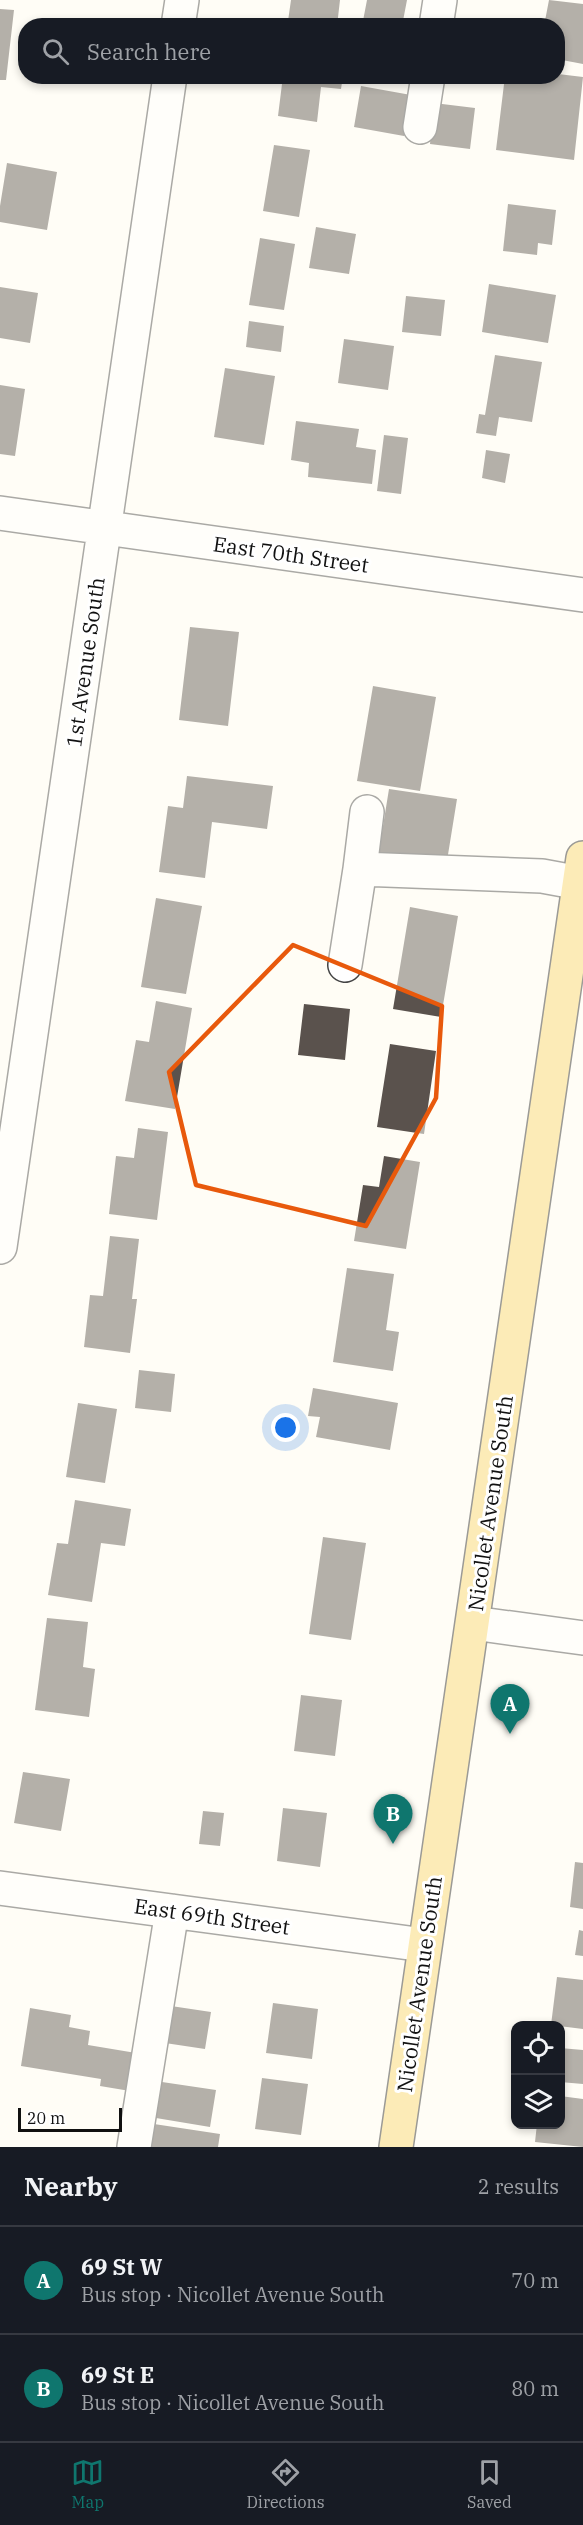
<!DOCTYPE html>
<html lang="en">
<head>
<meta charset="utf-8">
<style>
	:root { --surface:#171b24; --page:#242831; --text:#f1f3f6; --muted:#9ea1a6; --line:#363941; --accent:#0f766e }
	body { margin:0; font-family:"IBM Plex Serif",serif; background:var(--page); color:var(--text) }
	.controls { position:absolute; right:18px; bottom:18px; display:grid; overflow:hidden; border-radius:12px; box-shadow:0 3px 9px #0003 }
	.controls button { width:54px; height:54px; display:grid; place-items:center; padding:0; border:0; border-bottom:2px solid var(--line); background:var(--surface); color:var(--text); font:30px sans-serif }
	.scale { position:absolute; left:18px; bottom:15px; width:104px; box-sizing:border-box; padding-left:6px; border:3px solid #111; border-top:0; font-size:16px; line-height:21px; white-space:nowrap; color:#111; -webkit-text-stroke:4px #fff; paint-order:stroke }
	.you { position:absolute; left:286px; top:1428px; width:21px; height:21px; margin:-15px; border:4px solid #fff; border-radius:50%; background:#1a73e8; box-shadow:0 0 0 9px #1a73e833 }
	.badge { display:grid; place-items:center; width:39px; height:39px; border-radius:50%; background:var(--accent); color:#fff; font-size:20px; font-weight:700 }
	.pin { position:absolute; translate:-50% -50px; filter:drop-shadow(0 2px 3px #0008) }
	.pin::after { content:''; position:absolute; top:32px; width:21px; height:18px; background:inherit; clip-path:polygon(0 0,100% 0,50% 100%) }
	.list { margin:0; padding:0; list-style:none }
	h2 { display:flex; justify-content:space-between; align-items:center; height:78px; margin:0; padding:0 24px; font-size:26px }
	h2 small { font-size:20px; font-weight:400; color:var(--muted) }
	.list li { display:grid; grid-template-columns:39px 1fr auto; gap:18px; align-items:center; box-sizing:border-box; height:108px; padding:0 24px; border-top:2px solid var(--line) }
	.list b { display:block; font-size:22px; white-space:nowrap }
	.list p { margin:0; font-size:20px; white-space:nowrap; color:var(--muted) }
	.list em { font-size:20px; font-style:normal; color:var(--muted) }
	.icon { flex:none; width:33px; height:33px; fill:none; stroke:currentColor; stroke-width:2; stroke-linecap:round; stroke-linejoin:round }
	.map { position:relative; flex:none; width:583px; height:2147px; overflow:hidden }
	.search { position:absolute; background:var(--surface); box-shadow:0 3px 9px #0003; left:18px; right:18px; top:18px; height:66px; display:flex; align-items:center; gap:15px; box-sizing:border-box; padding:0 21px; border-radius:24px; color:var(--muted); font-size:22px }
	.sheet { height:294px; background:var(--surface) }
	nav { display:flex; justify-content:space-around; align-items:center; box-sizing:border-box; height:84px; border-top:2px solid var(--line); background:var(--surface); font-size:16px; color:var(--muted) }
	nav a { display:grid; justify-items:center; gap:3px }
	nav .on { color:var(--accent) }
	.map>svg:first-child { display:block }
	.building { fill:#5a524d }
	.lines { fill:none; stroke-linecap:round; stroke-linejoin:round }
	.minor-casing { stroke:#444; stroke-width:36 }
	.major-casing { stroke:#222; stroke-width:36 }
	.minor { stroke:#fff; stroke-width:33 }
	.major { stroke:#f9d66b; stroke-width:33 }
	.marked { fill:none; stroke:#e8590c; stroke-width:4.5; stroke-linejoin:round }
	.labels { text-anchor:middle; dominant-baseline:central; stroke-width:6; stroke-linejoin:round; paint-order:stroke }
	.street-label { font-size:21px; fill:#111; stroke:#fff }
</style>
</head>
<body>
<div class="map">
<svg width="583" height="2147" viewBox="0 0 583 2147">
	<rect width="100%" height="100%" fill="#fffdf5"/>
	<!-- building -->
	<path class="building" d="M291 0H340L337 26 288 21Z
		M367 0H407L402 26H362Z
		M549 0 583 4V64L562 60 563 53 558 52V26H544Z
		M0 9 14 10 6 80H0Z
		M558 74 583 77 574 160 496 150 505 76H558Z
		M283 76H343L341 89 321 87 317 122 278 116Z
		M361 86 411 95 404 136 354 127Z
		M434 103 475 108 470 149 430 144Z
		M274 145 310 150 299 217 263 211Z
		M7 163 57 172 47 230 0 222V206Z
		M508 204 556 210 552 245 538 243 537 255 503 251Z
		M316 227 356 234 349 274 309 268Z
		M260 238 295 244 284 310 249 305Z
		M489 284 556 295 548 343 482 332Z
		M0 287 38 293 30 343 0 338Z
		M406 296 445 300 441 336 402 332Z
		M249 321 284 326 281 352 246 347Z
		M344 339 394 346 388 390 338 383Z
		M495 355 542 362 532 422 499 417 496 436 476 433 479 414 485 415Z
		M225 368 275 376 264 445 214 437Z
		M0 385 25 389 15 456 0 454Z
		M296 421 359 429 356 447 376 450 372 484 308 477 309 463 291 460Z
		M384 435 408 438 401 494 377 491Z
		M486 450 510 454 505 483 482 478Z
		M190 627 239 632 228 726 179 720Z
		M373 686 436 697 420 791 357 781Z
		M187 776 273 786 267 829 212 822 205 878 159 872 168 806 183 808Z
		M389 789 457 799 446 867 378 857Z
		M156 898 202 906 186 994 141 987Z
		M410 907 458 916 441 1017 393 1009Z
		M156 1001 192 1008 175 1109 125 1101 136 1040 149 1042Z
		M304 1004 350 1009 345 1060 298 1055Z
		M390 1044 436 1051 424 1134 377 1127Z
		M138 1128 168 1132 157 1220 109 1214 116 1156 134 1158Z
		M384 1156 420 1162 406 1249 354 1241 363 1185 379 1187Z
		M110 1236 139 1239 132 1299H137L130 1353 84 1347 90 1295 103 1296Z
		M347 1268 394 1274 386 1330 399 1332 393 1371 333 1362Z
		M139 1370 175 1374 171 1412 135 1408Z
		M313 1388 398 1403 390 1450 316 1437 320 1417 308 1416Z
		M78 1403 117 1409 105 1483 66 1477Z
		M75 1500 131 1509 125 1546 101 1543 92 1602 48 1595 57 1543 68 1544Z
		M323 1537 366 1543 351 1640 309 1634Z
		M47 1618 88 1622 83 1667 95 1669 89 1717 35 1710Z
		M301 1695 342 1700 335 1756 294 1751Z
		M23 1772 70 1779 61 1831 14 1823Z
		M283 1808 327 1813 320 1867 277 1861Z
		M203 1811 224 1813 220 1846 199 1844Z
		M575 1862 583 1863V1909L570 1907Z
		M579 1930 583 1931V1956L575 1955Z
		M557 1977 583 1980V2029L551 2025Z
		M273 2003 318 2009 312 2059 266 2053Z
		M171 2006 211 2012 205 2049 165 2043Z
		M30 2008 71 2015 69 2027 90 2031 88 2045 136 2053 130 2091 100 2086 101 2079 21 2066Z
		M560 2048 583 2050V2084L560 2082Z
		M262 2078 308 2084 301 2135 255 2129Z
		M162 2082 216 2090 210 2127 156 2118Z
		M560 2096 583 2099V2147L535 2142 537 2124H560Z
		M154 2124 220 2134 218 2147H150Z"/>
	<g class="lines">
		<defs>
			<path id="minor" d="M178 26 182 0
				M436 26 440 0
				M420 127 428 76
				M0 513 583 595
				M360 869 367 812
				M345 965 360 869 542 876 580 883
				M0 1247 170 76
				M473 1623 583 1638
				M0 1888 424 1945
				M134 2147 172 1911"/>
			<path id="major" d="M396 2147 583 858"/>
		</defs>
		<!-- minor casing -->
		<use href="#minor" class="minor-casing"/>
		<!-- major casing -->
		<use href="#major" class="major-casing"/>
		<!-- minor -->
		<use href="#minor" class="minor"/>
		<!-- major -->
		<use href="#major" class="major"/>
	</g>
	<!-- marked area -->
	<path d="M0 0H583V2147H0ZM293 945 442 1006 436 1098 366 1226 196 1185 169 1072Z" fill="#fffdf5" fill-opacity=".55" fill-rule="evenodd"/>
	<path class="marked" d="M293 945 442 1006 436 1098 366 1226 196 1185 169 1072Z"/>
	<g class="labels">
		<!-- street labels -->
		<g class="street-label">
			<text transform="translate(291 554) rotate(8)">East 70th Street</text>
			<text transform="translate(85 662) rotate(-82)">1st Avenue South</text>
			<text transform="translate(490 1503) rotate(-82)">Nicollet Avenue South</text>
			<text transform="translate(212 1916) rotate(8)">East 69th Street</text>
			<text transform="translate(419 1984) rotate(-82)">Nicollet Avenue South</text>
		</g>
	</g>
</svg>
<div class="controls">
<button><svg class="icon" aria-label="locate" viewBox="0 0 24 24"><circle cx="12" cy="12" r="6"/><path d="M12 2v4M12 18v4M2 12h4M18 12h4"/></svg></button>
<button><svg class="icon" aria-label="layers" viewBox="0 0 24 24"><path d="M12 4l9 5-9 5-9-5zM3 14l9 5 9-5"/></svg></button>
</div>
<div class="scale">20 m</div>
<div class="you"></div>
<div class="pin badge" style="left:510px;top:1734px">A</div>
<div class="pin badge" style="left:393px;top:1844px">B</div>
<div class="search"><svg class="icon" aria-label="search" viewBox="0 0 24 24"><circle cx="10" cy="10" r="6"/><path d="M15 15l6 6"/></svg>Search here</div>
</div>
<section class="sheet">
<h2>Nearby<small>2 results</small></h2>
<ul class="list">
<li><span class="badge">A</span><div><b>69 St W</b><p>Bus stop · Nicollet Avenue South</p></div><em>70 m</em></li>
<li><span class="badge">B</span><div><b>69 St E</b><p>Bus stop · Nicollet Avenue South</p></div><em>80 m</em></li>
</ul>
</section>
<nav>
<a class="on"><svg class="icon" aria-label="map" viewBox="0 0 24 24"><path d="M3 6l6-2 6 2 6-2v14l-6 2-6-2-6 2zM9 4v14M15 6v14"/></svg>Map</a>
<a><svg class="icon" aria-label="directions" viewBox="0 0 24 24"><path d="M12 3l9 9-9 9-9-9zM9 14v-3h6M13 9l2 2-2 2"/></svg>Directions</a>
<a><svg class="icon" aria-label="saved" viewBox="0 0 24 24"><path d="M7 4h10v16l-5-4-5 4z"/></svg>Saved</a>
</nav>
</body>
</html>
